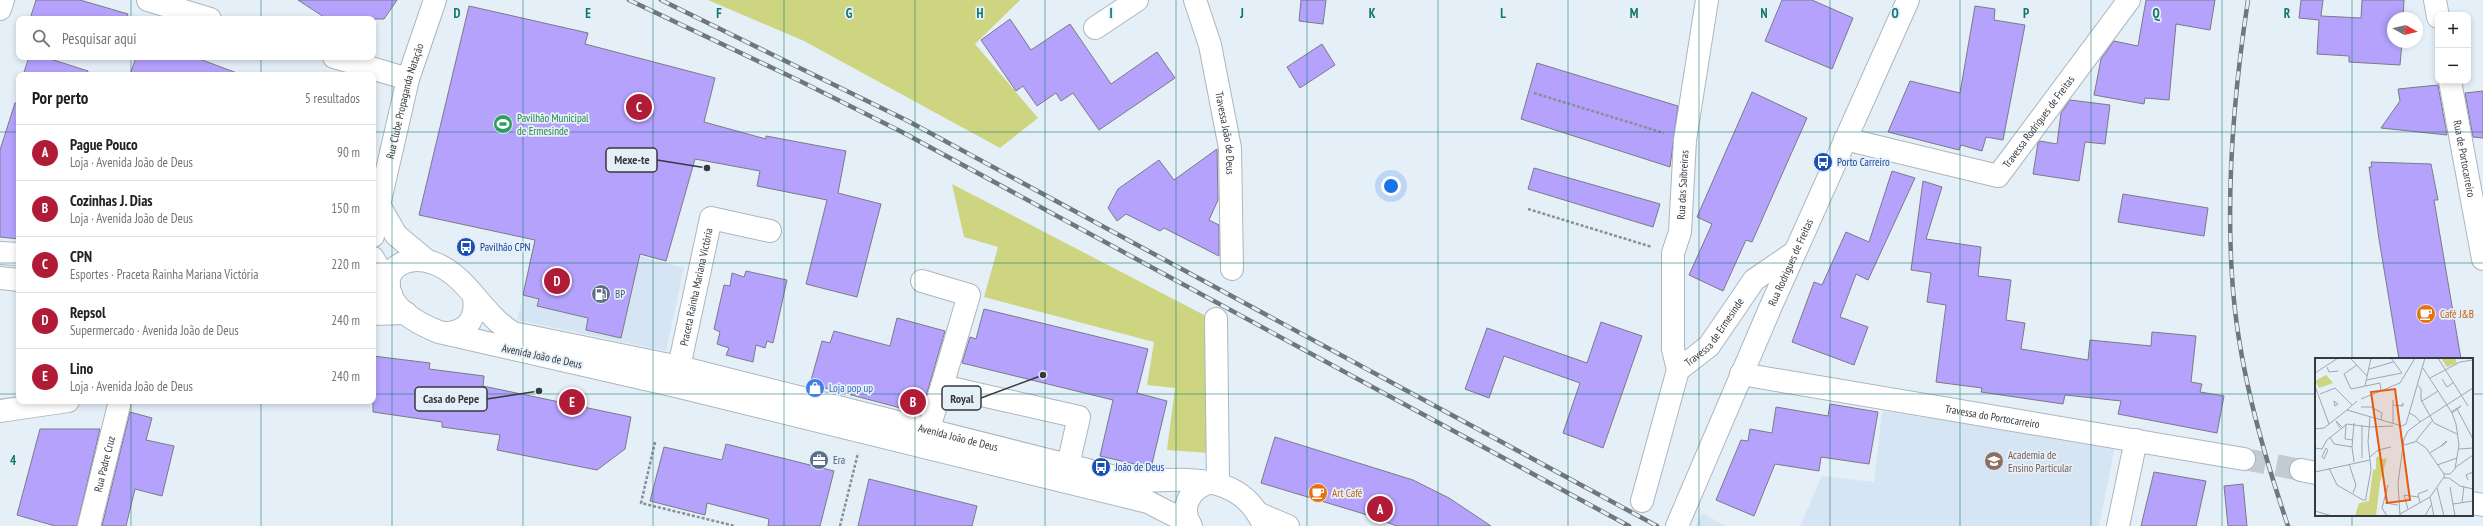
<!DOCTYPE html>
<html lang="pt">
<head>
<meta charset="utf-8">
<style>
	:root { --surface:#fff; --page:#f6f6f6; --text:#202124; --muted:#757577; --line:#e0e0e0; --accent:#b01c38 }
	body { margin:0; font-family:"PT Sans Narrow",sans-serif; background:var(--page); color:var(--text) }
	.controls { position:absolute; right:12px; top:12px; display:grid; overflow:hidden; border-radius:8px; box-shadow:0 2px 6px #0003 }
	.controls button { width:36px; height:36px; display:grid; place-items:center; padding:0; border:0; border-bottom:1px solid var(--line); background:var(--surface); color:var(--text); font:20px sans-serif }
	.compass { position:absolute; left:2387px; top:12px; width:36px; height:36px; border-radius:50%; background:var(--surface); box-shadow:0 2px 6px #0003; rotate:98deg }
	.you { position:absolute; left:1391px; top:186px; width:14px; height:14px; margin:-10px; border:3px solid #fff; border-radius:50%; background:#1a73e8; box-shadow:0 0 0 6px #1a73e833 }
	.badge { display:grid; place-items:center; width:26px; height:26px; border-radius:50%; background:var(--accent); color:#fff; font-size:13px; font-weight:700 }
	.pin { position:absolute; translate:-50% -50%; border:2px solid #fff; box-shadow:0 1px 4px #0006 }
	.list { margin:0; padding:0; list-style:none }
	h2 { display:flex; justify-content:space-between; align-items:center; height:52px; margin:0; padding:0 16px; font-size:17px }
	h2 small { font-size:13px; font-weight:400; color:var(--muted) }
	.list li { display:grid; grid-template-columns:26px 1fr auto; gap:12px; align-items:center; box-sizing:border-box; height:56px; padding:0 16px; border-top:1px solid var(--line) }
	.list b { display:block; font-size:15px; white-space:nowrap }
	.list p { margin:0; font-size:13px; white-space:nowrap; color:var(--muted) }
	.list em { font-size:13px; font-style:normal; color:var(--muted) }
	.icon { flex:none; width:22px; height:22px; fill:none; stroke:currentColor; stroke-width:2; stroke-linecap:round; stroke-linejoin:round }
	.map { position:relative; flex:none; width:2483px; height:526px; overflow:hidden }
	.search { position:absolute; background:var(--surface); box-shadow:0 2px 6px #0003; left:16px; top:16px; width:360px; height:44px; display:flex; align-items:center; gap:10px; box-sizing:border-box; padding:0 14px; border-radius:8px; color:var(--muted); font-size:15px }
	.panel { position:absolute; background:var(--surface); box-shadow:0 2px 6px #0003; left:16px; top:72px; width:360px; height:332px; border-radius:8px }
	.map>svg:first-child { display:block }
	.built { fill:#d6e5f4 }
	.green { fill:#cdd580 }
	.building { fill:#b4a2fd; stroke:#7b7a85 }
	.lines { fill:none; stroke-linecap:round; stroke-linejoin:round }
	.minor-tunnel { stroke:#c2cbd3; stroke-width:22; stroke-dasharray:22 11; stroke-linecap:butt }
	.minor-casing { stroke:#adb6bf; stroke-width:24 }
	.major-casing { stroke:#adb6bf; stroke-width:24 }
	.path { stroke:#888f95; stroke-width:2.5; stroke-dasharray:3 2; stroke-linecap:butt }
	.minor { stroke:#fff; stroke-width:22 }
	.major { stroke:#fff; stroke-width:22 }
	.rail-casing { stroke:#70767b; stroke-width:4.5 }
	.rail { stroke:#e5eff8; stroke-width:3; stroke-dasharray:9; stroke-linecap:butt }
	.grid { fill:none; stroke:#0f766e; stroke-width:1; stroke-opacity:0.55 }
	.labels { text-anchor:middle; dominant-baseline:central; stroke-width:3.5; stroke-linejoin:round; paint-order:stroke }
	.street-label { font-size:11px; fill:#36393d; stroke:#e5eff8 }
	.leisure-label { font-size:11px; fill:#27864d; stroke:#e5eff8; text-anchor:start }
	.transit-label { font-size:11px; fill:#164399; stroke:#e5eff8; text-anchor:start }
	.service-label { font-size:11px; fill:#4e5e75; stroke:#e5eff8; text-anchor:start }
	.food-label { font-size:11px; fill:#c56008; stroke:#e5eff8; text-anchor:start }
	.shop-label { font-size:11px; fill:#366cbe; stroke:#e5eff8; text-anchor:start }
	.education-label { font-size:11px; fill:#785e54; stroke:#e5eff8; text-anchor:start }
	.inset-road { fill:none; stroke:#9fa6ad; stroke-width:1 }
	.view { fill:#e8590c; fill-opacity:0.15; stroke:#e8590c; stroke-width:2 }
	.inset-edge { fill:none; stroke:#36393d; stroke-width:2 }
	.grid-label { font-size:13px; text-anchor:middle; font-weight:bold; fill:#0f766e; stroke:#e5eff8; stroke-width:3.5; stroke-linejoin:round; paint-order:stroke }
	.leader { fill:none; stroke:#36393d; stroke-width:1.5 }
	.callout-dot { fill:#36393d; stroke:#e5eff8; stroke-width:1.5 }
	.callout { fill:#e5eff8; stroke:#36393d; stroke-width:1.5 }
	.callout-label { font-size:12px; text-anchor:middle; font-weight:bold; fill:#36393d }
</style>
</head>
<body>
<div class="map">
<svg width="2483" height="526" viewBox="0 0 2483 526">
	<rect width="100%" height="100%" fill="#e5eff8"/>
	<!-- built -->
	<path class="built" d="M540 229 684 268 666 351 517 320Z
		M1882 411 2115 446 2099 526H1800L1822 476 1874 482Z
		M1702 513 1726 526H1696Z"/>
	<!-- green -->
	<path class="green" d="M708 0H1020L975 44 1038 118 1000 148 804 41Z
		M952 184 1206 316 1210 453 1167 450 1175 388 1147 385 1154 342 984 297 998 247 964 237Z"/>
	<!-- building -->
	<path class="building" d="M36 0H80L128 14 127 19H30Z
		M298 0H397L384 19H327Z
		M1301 0H1326L1323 24 1299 21Z
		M1782 0H1812L1853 18 1832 69 1765 41Z
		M2146 0H2215L2210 30 2176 24 2169 100 2145 98 2144 104 2094 95 2101 59 2114 41 2138 46Z
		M2301 0H2323L2321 16 2361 18 2362 0H2404L2403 18H2393V42H2402L2400 65 2349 62V56L2317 54 2319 20 2299 18Z
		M469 6 588 33 585 44 715 78 704 122 766 139V136L846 151 838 193 881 204 857 297 806 284 827 200 757 186 760 171 695 159 666 261 640 254 621 338 586 330 588 318 537 306 539 299 523 295 535 240 419 215Z
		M1975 6 1995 9 1994 20 2025 25 2003 140 1986 137 1982 151 1961 145 1959 150 1888 132 1910 81 1960 93Z
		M1010 19 1031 50 1070 24 1111 84 1157 52 1175 78 1099 130 1073 93 1061 101 1056 93 1037 106 1023 86 1016 91 981 40Z
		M1322 44 1335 65 1300 88 1287 67Z
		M29 57H44L88 71 87 75H23Z
		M136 57H194L237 73 236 75H130Z
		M1537 63 1678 106 1670 167 1521 119Z
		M2438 85 2447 135 2381 128 2400 101 2398 89Z
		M2483 91V138L2473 137 2465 93Z
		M1752 92 1807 118 1752 242 1746 240 1723 291 1689 275 1712 224 1697 217Z
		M2070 100 2110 105 2105 144 2085 142 2079 181 2033 174 2038 143 2040 141 2057 144 2061 113Z
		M15 103H19V239L0 237V150Z
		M1217 149 1218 200 1209 220 1219 225V256L1164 228 1160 231 1126 214 1117 221 1108 208 1118 189 1159 160 1174 180Z
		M2371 162 2431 164 2438 200H2434L2461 359H2399L2379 239 2369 167H2372Z
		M1534 168 1660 204 1653 227 1528 189Z
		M1892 171 1915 178 1868 280 1856 274 1840 317 1868 327 1854 365 1792 342 1814 282 1822 285 1846 232 1869 242Z
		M1923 181 1942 187 1926 239 1981 247 1978 276 2011 280 2006 320 2025 323 2021 349 2088 360 2090 340 2151 346 2152 332 2196 336 2191 382 2202 384 2200 392 2224 396 2217 433 2118 414 2121 401 2065 395 2063 404 1981 392 1982 388 1936 382 1946 305 1927 302 1931 273 1911 270Z
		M2123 194 2208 208 2204 236 2118 222Z
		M746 271 787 280 773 343 767 341 765 348 756 345 753 362 726 355 729 348 717 344 720 332 714 329 724 285 730 286 732 273 744 277Z
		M984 309 1148 349 1137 393 1167 401 1151 468 1100 456 1113 400 962 363 970 337 976 339Z
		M897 318 945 331 924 403 912 411 810 384 822 341 830 343 834 331 890 346Z
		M1601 322 1642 336 1603 448 1563 433 1580 383 1504 356 1489 398 1465 389 1487 328 1587 363Z
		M373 356 430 363 429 369 484 376 483 386 631 417 625 449 597 470 497 450 500 435 442 427V422L373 412Z
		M1830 404 1878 412 1869 464 1821 457 1819 471 1775 464 1754 516 1716 500 1741 440 1748 441 1750 429 1772 433 1776 407 1828 416Z
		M130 412 152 418 146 440 174 446 162 496 135 489 126 526H102Z
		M40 429H100L77 526H55L17 515Z
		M1275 437 1413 480 1449 498 1491 526H1397L1361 513 1261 483Z
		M726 444 834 471 820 526H768L769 519 707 503 705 515 650 501 664 447 722 460Z
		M2154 472 2206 481 2196 526H2141Z
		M869 479 977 506 972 526H858Z
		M2243 484 2247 526H2228L2224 486Z"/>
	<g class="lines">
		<!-- minor-tunnel -->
		<path class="minor-tunnel" d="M2244 459 2301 470"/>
		<defs>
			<g id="minor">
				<path d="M148 0 210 19"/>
				<path id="s1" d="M1195 0 1210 45 1230 148 1232 269"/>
				<path d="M2435 0 2438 17"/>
				<path d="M0 9 3 0"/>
				<path d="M1095 28 1137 0"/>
				<path d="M334 57 408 79"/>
				<path id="s2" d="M2450 81 2483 259"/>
				<path id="s3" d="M1845 139 1998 176 2129 0"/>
				<path id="s4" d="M379 205 408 79 435 0"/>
				<path d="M373 236 379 205 396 235 426 260"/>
				<path d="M373 258 389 285"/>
				<path d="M922 281 969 295 942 386"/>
				<path d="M1216 319 1218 483"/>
				<path id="s5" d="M679 367 711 218 770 231"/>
				<path id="s6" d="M1678 370 1673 349V253L1680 232 1685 140 1707 0"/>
				<path id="s7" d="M1741 374 2244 459"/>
				<path d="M0 411 68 401"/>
				<path d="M929 428 942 386 1079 417 1068 465"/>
				<path d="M2301 470 2316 473"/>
				<path id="s8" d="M1642 501 1678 370 1709 346 1754 280 1795 252"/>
				<path d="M2472 503 2483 505"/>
				<path id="s9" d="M89 526 120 401"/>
				<path d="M2118 526 2136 440"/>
			</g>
			<g id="major">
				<path d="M0 253 19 254"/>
				<path d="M0 278 19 280"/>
				<path d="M373 295 391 294"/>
				<path d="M373 314 406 313"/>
				<path d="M449 333C469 330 477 317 474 297"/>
				<path d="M1257 513 1288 526"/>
				<path id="s10" d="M1189 523 1148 502 676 386 439 332C424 326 406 317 396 304 374 272 405 251 436 264 468 277 482 314 513 333L679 367 1131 481C1180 481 1240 468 1264 526"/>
				<path d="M1191 526C1179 508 1190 489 1208 483"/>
				<path id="s11" d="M1677 526 1771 306 1908 0"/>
			</g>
		</defs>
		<!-- minor casing -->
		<use href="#minor" class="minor-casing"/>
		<!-- major casing -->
		<use href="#major" class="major-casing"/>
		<!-- path -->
		<path class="path" d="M1534 93 1664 133
			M1528 209 1652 247
			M655 442 641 503 735 526
			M840 526 858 453"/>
		<!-- minor -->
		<use href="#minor" class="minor"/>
		<!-- major -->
		<use href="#major" class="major"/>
		<defs>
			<path id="rail" d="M629 0 800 81 902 132 1629 526
				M661 0 908 121 1657 526
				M2248 0C2234 92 2226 184 2232 276 2237 361 2261 446 2288 526"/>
		</defs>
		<!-- rail casing -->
		<use href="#rail" class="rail-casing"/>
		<!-- rail -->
		<use href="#rail" class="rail"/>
	</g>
	<!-- grid -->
	<path class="grid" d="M131 0V19M261 0V19M392 0V526M523 0V526M653 0V526M784 0V526M915 0V526M1045 0V526M1176 0V526M1307 0V526M1438 0V526M1568 0V526M1699 0V526M1830 0V526M1960 0V526M2091 0V526M2222 0V526M2352 0V359M131 57V75M261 57V75M0 132H19M373 132H2483M0 263H19M373 263H2483M0 394H19M373 394H2316M2472 394H2483M131 401V526M261 401V526M2352 515V526"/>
	<!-- icons -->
	<defs>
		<symbol id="stadium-disc" viewBox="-11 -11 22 22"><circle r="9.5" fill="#2e9e5b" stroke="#e5eff8"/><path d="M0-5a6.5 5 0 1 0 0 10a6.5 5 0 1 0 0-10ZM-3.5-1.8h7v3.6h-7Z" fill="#fff"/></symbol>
		<symbol id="bus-disc" viewBox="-11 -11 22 22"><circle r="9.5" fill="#1a4fb4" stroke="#e5eff8"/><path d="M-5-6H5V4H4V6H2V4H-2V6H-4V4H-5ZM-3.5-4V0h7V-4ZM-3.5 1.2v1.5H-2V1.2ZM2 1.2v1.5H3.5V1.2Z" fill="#fff"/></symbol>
		<symbol id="fuel-disc" viewBox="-11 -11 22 22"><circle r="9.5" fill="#5c6f8a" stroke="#e5eff8"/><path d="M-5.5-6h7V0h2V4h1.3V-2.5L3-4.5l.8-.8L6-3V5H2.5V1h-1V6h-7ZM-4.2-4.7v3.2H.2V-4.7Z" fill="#fff"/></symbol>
		<symbol id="cafe-disc" viewBox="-11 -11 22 22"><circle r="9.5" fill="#e8710a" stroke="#e5eff8"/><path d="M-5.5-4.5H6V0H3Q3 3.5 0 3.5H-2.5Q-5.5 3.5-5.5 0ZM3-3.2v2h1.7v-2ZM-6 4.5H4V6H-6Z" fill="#fff"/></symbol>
		<symbol id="shop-disc" viewBox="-11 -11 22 22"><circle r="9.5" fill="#3f7fe0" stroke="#e5eff8"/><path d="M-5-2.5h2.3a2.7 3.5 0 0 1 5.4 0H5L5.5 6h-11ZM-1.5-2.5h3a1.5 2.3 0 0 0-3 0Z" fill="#fff"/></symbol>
		<symbol id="office-disc" viewBox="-11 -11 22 22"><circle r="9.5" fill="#5c6f8a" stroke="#e5eff8"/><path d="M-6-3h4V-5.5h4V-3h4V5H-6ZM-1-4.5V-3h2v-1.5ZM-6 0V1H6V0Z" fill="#fff"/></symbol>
		<symbol id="school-disc" viewBox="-11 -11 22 22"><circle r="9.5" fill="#8d6e63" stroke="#e5eff8"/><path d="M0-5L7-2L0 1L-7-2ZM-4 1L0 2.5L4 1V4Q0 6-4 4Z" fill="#fff"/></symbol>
	</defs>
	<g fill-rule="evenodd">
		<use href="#stadium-disc" x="492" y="113" width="22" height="22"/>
		<use href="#bus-disc" x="1812" y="151" width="22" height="22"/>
		<use href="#bus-disc" x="455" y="236" width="22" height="22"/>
		<use href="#fuel-disc" x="590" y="283" width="22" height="22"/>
		<use href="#cafe-disc" x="2415" y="303" width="22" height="22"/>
		<use href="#shop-disc" x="804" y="377" width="22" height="22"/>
		<use href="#office-disc" x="808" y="449" width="22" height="22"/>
		<use href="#school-disc" x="1983" y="450" width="22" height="22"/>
		<use href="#bus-disc" x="1090" y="456" width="22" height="22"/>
		<use href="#cafe-disc" x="1307" y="482" width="22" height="22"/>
	</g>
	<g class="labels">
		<!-- street labels -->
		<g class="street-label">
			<text stroke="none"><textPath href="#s4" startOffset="107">Rua Clube Propaganda Natação</textPath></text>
			<text stroke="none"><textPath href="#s3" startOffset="225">Travessa Rodrigues de Freitas</textPath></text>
			<text stroke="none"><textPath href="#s1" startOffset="137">Travessa João de Deus</textPath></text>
			<text stroke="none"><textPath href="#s2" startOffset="79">Rua de Portocarreiro</textPath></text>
			<text stroke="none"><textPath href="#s6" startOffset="187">Rua das Saibreiras</textPath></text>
			<text stroke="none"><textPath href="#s11" startOffset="287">Rua Rodrigues de Freitas</textPath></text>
			<text stroke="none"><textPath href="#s5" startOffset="82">Praceta Rainha Mariana Victória</textPath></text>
			<text stroke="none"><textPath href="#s8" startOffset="189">Travessa de Ermesinde</textPath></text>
			<text transform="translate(542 356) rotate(12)">Avenida João de Deus</text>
			<text stroke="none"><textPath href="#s7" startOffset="255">Travessa do Portocarreiro</textPath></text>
			<text stroke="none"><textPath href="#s10" startOffset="1471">Avenida João de Deus</textPath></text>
			<text stroke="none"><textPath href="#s9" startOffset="64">Rua Padre Cruz</textPath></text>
		</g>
		<!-- leisure labels -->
		<g class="leisure-label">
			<text x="517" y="118">Pavilhão Municipal<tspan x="517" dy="13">de Ermesinde</tspan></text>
		</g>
		<!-- transit labels -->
		<g class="transit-label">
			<text x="1837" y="162">Porto Carreiro</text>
			<text x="480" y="247">Pavilhão CPN</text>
			<text x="1115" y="467">João de Deus</text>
		</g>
		<!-- service labels -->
		<g class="service-label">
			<text x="615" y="294">BP</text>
			<text x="833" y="460">Era</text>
		</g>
		<!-- food labels -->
		<g class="food-label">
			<text x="2440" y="314">Café J&amp;B</text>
			<text x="1332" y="493">Art Café</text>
		</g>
		<!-- shop labels -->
		<g class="shop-label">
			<text x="829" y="388">Loja pop up</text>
		</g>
		<!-- education labels -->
		<g class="education-label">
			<text x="2008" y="455">Academia de<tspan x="2008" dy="13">Ensino Particular</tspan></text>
		</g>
	</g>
	<!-- overview -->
	<g transform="translate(2315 358)">
		<rect width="158" height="158" fill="#e5eff8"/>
		<path d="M126 0H140L142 5 132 9ZM11 17 18 25 4 30 0 23ZM63 98 68 101 72 100 65 124 61 158H40L44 145 54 143 58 112 61 111V100Z" fill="#cdd580"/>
		<path class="inset-road" d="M35 0 52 18M76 0 87 15M123 0 153 48M42 7 29 16 36 31 65 25 66 33M12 9 14 14 23 13M108 10 137 55 141 66 144 87 140 111 135 116H129V120H134M54 11 78 4M0 15 23 0M115 20 145 4 158 2M127 21 132 29 138 25M51 22 87 15M103 27 106 31V42L119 65 142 76M0 28 14 66M50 28 56 0M5 36 20 30 37 47M46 41 85 25 100 0M19 43 23 46 20 48ZM107 43 123 33M78 47 88 48V45L86 48M46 49H56L67 55 66 62M142 51 158 81M32 52 42 43M136 54 146 48 137 55M105 64 158 30M78 65V42M31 66 30 81 38 82M25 70 21 63 27 69M0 71 9 70 32 52 87 68 91 66 110 0M15 79 19 86 37 89 39 104M101 83 111 90 129 116M89 87 100 84 117 63M37 89 39 65M0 90 7 91 12 82 32 66 55 69 78 68M11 90 13 92 9 101 7 99ZM144 91 158 90M63 92 76 89M115 95 116 94 128 87 132 84 131 83 125 89M55 99 63 92 66 96M47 100V67M34 106 41 127 38 135M122 107 142 100M141 109 158 97M14 110 22 127 48 142H51V139M0 114 55 102M134 120 145 128 158 131M153 122 151 117 158 114M135 129 140 158M122 130 129 158M51 139 56 112 53 84 55 59M115 139 119 158M70 145 83 147M105 145 103 136 113 132M147 145 149 128M138 146 158 143M93 151 89 137 103 139M0 153 17 158M85 156 115 139 129 119M72 158 67 150 73 127M85 158 83 125 89 81 93 73 105 64 100 58 94 55M110 158 116 147"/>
		<path class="view" d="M80 31 95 142 72 145 56 34Z"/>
		<rect width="158" height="158" class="inset-edge"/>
	</g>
	<g class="grid-label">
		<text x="457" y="18">D</text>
		<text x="588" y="18">E</text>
		<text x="719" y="18">F</text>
		<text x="849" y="18">G</text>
		<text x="980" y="18">H</text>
		<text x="1111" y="18">I</text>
		<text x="1242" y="18">J</text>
		<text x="1372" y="18">K</text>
		<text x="1503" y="18">L</text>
		<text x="1634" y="18">M</text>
		<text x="1764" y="18">N</text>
		<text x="1895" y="18">O</text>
		<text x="2026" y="18">P</text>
		<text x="2156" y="18">Q</text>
		<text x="2287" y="18">R</text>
		<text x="13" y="465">4</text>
	</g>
	<!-- callouts -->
	<path class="leader" d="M707 168L657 160M1043 375L981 398M539 391L487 399"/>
	<g class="callout-dot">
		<circle cx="707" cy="168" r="4"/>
		<circle cx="1043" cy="375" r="4"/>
		<circle cx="539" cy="391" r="4"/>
	</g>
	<g class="callout">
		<rect x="606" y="148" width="51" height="24" rx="4"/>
		<rect x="942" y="386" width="39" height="24" rx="4"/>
		<rect x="415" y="387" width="72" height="24" rx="4"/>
	</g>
	<g class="callout-label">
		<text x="632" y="164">Mexe-te</text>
		<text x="962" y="403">Royal</text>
		<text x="451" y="403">Casa do Pepe</text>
	</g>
</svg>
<div class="controls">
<button>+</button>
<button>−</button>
</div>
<svg class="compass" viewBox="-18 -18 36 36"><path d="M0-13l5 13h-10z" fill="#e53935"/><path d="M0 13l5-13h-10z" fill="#757577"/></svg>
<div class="you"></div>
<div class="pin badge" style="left:1380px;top:509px">A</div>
<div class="pin badge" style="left:913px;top:402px">B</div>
<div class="pin badge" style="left:639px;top:107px">C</div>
<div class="pin badge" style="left:557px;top:281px">D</div>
<div class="pin badge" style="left:572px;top:402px">E</div>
<div class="search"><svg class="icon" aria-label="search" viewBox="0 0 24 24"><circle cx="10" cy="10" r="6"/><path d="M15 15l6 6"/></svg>Pesquisar aqui</div>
<section class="panel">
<h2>Por perto<small>5 resultados</small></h2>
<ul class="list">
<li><span class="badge">A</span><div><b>Pague Pouco</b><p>Loja · Avenida João de Deus</p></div><em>90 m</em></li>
<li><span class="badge">B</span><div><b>Cozinhas J. Dias</b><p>Loja · Avenida João de Deus</p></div><em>150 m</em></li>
<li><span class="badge">C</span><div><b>CPN</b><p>Esportes · Praceta Rainha Mariana Victória</p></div><em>220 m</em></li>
<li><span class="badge">D</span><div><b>Repsol</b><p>Supermercado · Avenida João de Deus</p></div><em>240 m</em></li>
<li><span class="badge">E</span><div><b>Lino</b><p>Loja · Avenida João de Deus</p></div><em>240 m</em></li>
</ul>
</section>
</div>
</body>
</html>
